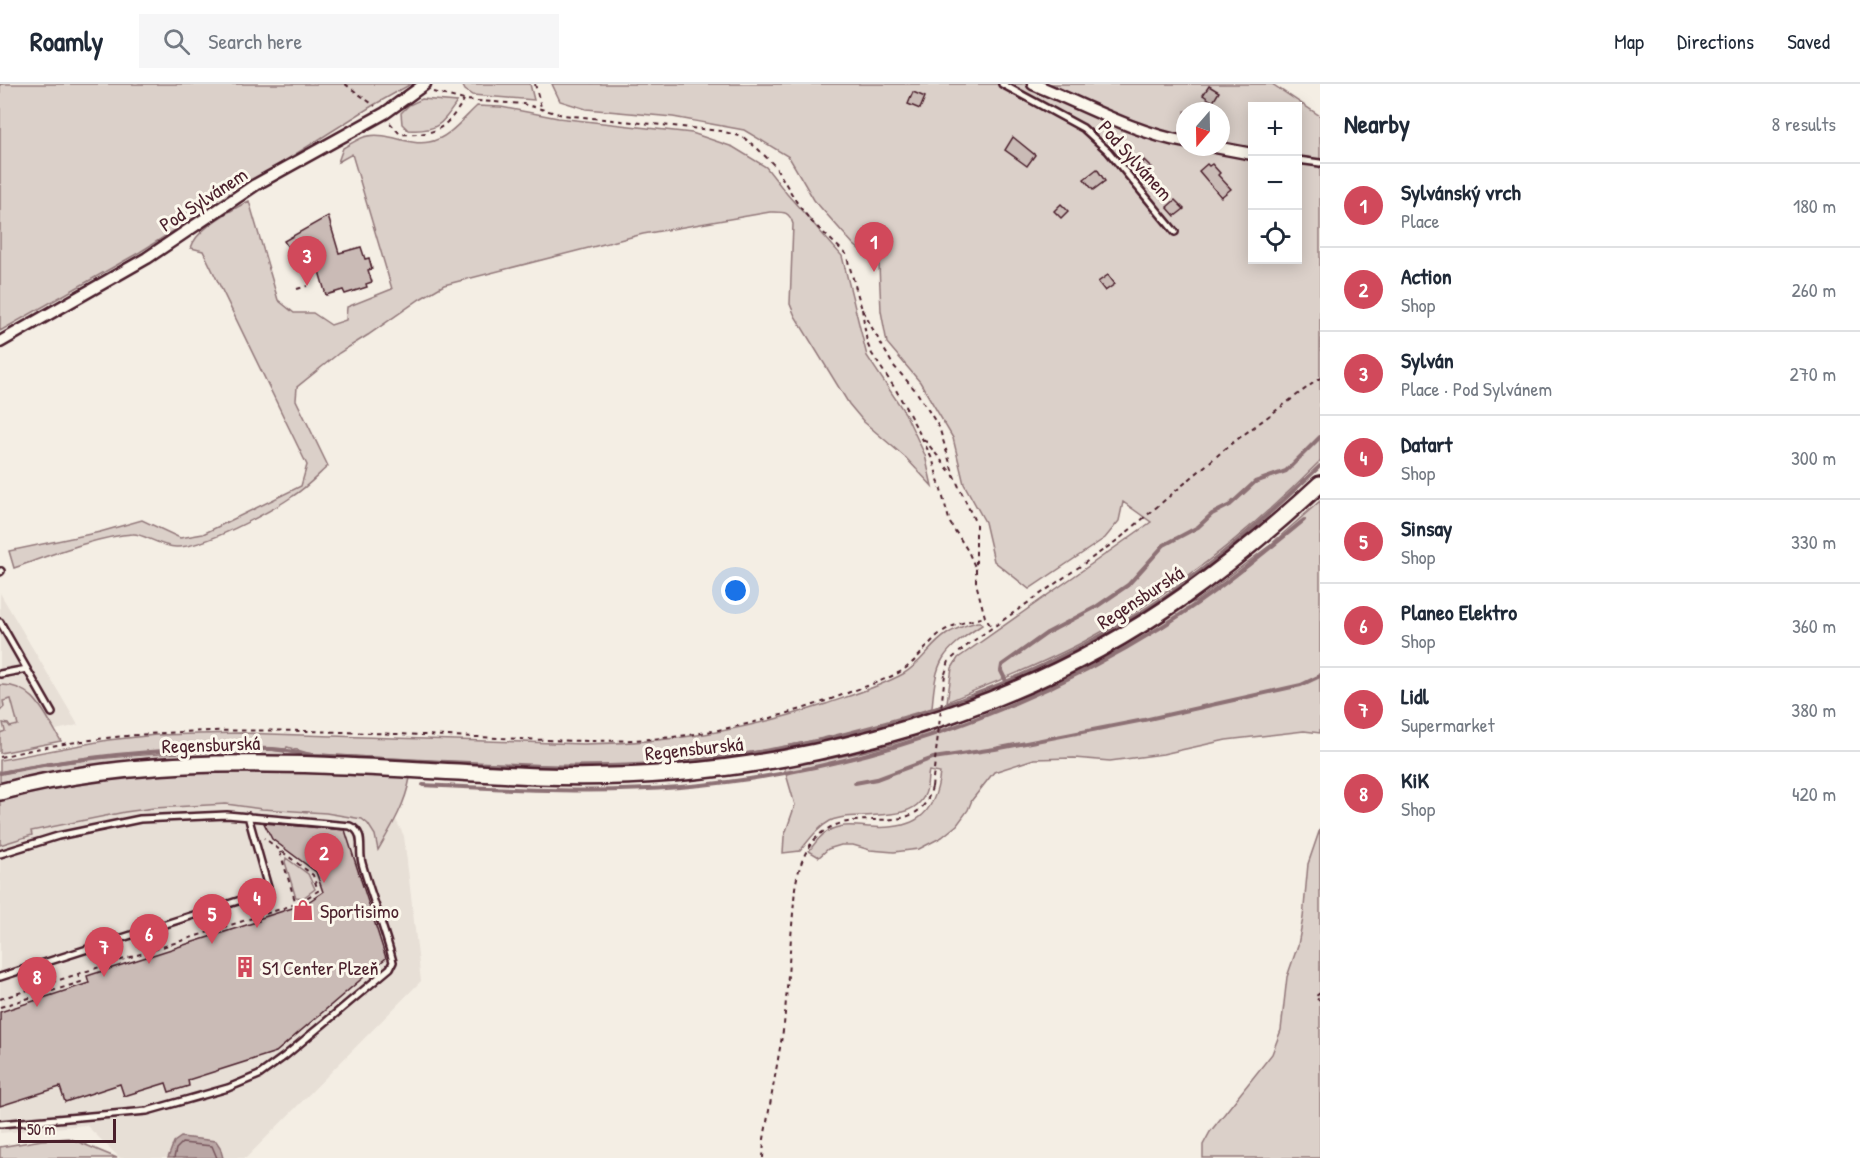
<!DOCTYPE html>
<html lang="en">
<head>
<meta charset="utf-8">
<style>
	:root { --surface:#fff; --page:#f6f6f7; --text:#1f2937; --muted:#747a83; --line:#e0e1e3; --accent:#d1495b }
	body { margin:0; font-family:"Patrick Hand",sans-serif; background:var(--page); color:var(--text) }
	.controls { position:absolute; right:18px; top:18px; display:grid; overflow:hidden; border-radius:0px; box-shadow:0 3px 15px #0003 }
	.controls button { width:54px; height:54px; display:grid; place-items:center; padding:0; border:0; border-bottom:2px solid var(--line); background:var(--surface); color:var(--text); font:30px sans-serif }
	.compass { position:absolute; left:1176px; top:18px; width:54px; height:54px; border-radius:50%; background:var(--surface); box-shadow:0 3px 15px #0003; rotate:200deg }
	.scale { position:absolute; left:18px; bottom:15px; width:98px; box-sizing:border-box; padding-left:6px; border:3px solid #4a1f2b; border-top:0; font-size:16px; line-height:21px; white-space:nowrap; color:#4a1f2b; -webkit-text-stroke:4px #fbf7ec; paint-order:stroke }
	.you { position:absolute; left:736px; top:507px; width:21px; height:21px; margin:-15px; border:4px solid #fff; border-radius:50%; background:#1a73e8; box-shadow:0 0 0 9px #1a73e833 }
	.badge { display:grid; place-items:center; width:39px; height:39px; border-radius:50%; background:var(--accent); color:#fff; font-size:20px; font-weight:700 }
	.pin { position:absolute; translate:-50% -50px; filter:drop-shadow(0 2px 3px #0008) }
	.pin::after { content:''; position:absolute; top:32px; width:21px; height:18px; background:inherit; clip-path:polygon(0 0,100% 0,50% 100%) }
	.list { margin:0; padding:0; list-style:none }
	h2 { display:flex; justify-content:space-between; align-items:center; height:78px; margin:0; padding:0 24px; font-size:26px }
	h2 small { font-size:20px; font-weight:400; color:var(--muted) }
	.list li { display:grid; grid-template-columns:39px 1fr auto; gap:18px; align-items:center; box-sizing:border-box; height:84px; padding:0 24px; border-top:2px solid var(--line) }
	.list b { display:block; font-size:22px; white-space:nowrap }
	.list p { margin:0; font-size:20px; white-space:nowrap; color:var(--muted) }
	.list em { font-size:20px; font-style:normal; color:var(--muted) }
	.icon { flex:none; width:33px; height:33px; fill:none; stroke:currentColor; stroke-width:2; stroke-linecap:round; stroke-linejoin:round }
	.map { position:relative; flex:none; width:1320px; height:1074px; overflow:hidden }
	header { display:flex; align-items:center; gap:36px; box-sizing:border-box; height:84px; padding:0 30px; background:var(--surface); border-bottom:2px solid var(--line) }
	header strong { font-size:28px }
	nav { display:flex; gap:33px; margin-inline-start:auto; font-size:21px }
	.search { width:420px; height:54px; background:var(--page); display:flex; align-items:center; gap:15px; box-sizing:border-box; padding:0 21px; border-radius:0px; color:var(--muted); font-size:22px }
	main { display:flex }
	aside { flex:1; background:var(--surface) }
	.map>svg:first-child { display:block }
	.built { fill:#e7dfd6 }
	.green { fill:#dbd0c9; stroke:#92787a; stroke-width:1.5; fill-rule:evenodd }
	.water { fill:#baa7a5; stroke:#8d7174; stroke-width:1.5 }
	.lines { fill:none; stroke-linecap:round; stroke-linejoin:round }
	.shore { stroke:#77555c; stroke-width:1.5 }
	.stream { stroke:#8d7174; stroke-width:4 }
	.building { fill:#cabbb6; stroke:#4a1f2b; stroke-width:1.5 }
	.service-casing { stroke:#4a1f2b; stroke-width:10 }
	.minor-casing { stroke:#4a1f2b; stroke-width:15 }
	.secondary-casing { stroke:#4a1f2b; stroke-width:20 }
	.path { stroke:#4a1f2b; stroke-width:2; stroke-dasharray:4.5 4.5; stroke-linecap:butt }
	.service { stroke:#fbf7ec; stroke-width:5 }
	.minor { stroke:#fbf7ec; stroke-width:10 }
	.secondary { stroke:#fbf7ec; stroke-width:15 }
	.path-bridge { stroke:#4a1f2b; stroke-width:2; stroke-dasharray:4.5 4.5; stroke-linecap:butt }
	.labels { text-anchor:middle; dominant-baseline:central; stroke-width:6; stroke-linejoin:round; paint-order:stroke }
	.street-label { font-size:20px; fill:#4a1f2b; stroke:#fbf7ec }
	.poi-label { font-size:20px; fill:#4a1f2b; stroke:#fbf7ec; text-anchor:start }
</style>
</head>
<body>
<header>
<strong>Roamly</strong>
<div class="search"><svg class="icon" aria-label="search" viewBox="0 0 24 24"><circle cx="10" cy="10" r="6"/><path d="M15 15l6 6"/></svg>Search here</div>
<nav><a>Map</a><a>Directions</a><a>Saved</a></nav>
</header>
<main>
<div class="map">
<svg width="1320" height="1074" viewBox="0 0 1320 1074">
	<rect width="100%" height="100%" fill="#f4eee4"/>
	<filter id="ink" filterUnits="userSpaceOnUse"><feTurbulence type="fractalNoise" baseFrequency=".0167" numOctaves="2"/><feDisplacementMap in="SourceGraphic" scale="12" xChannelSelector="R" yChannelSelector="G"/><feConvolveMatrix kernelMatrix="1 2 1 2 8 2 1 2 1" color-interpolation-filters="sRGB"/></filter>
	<g filter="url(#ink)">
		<!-- built -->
		<path class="built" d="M0 509 78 641 0 659Z
			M234 717 388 730 396 736 404 752 421 897 246 1074H120L86 1041 0 1049V751L122 727Z"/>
		<!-- green -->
		<path class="green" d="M0 0H411L372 22 140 168 0 247Z
			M462 0H530L534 16 472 11 465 6Z
			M552 0H1272L1320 32V377C1250 448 1173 510 1085 557 1041 581 994 598 947 618L952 584 958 574 1151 438 1123 418 1119 437 1105 454 1029 505 994 477 985 438 964 400 953 354 920 298 887 259 881 227 879 181 854 161 814 116 789 73 744 46 673 33 586 25 560 17ZM1252 22H1298V176H1252ZM1185 27H1221V63H1185Z
			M422 15 457 18C441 41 437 48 408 46L402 40 401 29 409 21Z
			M477 22 501 23 558 34 692 49 733 63 766 83 787 110 842 172 867 272 905 329 925 371 932 402 906 374 864 338 849 320 795 232 790 220 793 140C789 127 784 128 770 128L643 150 444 201 420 215 368 251 339 269 297 303 296 316 328 382C317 392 306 404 293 412 270 428 203 464 176 463 161 463 142 449 133 450 98 452 48 472 14 484L9 467 100 448 142 436 180 454 203 450 301 402 307 381 203 167 191 164C196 145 231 126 249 117L278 216 294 229H313L331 241 346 236 347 223 392 205 352 70 338 78 343 64C351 60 360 53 368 52 389 48 408 62 429 58 448 55 463 35 477 22Z
			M1320 417V649L1304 647 1226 656 1163 670 1110 677 1074 674 1034 675 994 688 972 716 968 726 957 741 942 753 919 765 894 768 870 766 853 761H841L828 765 819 773 809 767C815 759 822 749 832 745 844 740 858 742 870 743 913 746 935 733 940 689L929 687C927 694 928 704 925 710 912 742 856 725 830 737 817 744 809 756 800 767L783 769 784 753 795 721 784 683C816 677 850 672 882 663 990 632 1087 581 1182 523L1196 517 1269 462Z
			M977 538H980L982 541C941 568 936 575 932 624 857 647 784 666 706 675 574 690 442 676 311 670L287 663 286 665C262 663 237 665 212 665 141 667 70 673 0 688V676L108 656 156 651 240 649 583 660C671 659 743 647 826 620 852 611 879 603 903 590 921 580 930 561 947 550 956 544 966 541 977 538Z
			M0 601C35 600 45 631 61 657L0 669V649L5 647 3 639 8 640 10 643 18 641 11 615 3 617 4 623 0 627Z
			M271 666 311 672 359 675C295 673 231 671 167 673 111 676 54 686 0 699V690C92 671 177 668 271 666Z
			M215 687H290L410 694C405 721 392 742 378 766L375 751 368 740 362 735 326 729 262 725 226 720 154 724 125 728 31 747 32 751 0 761V716C71 699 142 689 215 687Z
			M1320 745V1074H1203V1061L1210 1048 1272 970 1281 946 1287 893 1298 861 1303 834 1308 780Z
			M286 774 308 790 315 805 303 814 296 813 295 811 285 778Z
			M69 1054 117 1074H0V1063L42 1056Z"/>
		<!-- water -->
		<path class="water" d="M181 1053 216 1057 220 1063 223 1074H168L174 1058Z"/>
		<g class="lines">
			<!-- shore -->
			<path class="shore" d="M174 1074 176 1065 182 1059 212 1062 217 1074"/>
			<!-- stream -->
			<path class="stream" d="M1005 595 1001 587 1002 581 1047 549 1096 523 1128 501 1164 461 1198 443 1212 430 1230 421 1255 398 1286 387 1320 353
				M0 689C89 671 182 662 273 665 288 666 301 670 315 671 390 676 466 679 541 682 750 688 961 639 1140 529 1206 488 1264 435 1320 382
				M855 699 877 695 933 674 995 665 1144 636 1301 601 1320 592
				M423 701C509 705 595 710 680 703 851 689 1018 632 1163 542 1213 511 1259 473 1304 436"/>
		</g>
		<!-- building -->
		<path class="building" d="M1209 2 1219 8 1213 18 1203 11Z
			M913 8 925 13 920 25 908 20Z
			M1013 53 1035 71 1027 82 1005 66Z
			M1144 76 1152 84 1148 95 1138 91Z
			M1207 80 1209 82 1212 80 1220 89 1218 91 1231 105 1221 113 1199 87Z
			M1097 85 1105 97 1093 106 1084 95Z
			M1175 116 1184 125 1175 132 1167 123Z
			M1061 120 1068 127 1061 134 1054 127Z
			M328 132 339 169 361 163 365 175 369 174 372 185 368 186 372 198 366 200 367 203 345 210 343 206 326 211 316 177 298 182 296 178 293 179 289 165 284 157Z
			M1108 191 1115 200 1105 207 1098 198Z
			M264 739 345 746 386 874 276 968 188 996 189 1002 169 1008 166 999 124 1012 120 1000 65 1018 60 1003 0 1022V928L89 899 87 892 259 837 258 835 305 820 323 808 316 788 272 755Z"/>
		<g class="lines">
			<defs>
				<path id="service" d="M1002 0 1083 44 1108 67 1175 148
					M1298 76 1320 79
					M0 488 1 487
					M0 538 52 629
					M0 590 27 585
					M0 770 58 752 140 735 227 731 350 742C366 749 358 765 362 779 371 812 385 845 393 878L390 884 285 972 259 991 228 1004 147 1027 0 1040
					M0 893 269 807 248 732"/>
				<path id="minor" d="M1033 0C1083 20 1132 48 1185 58
					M1215 63 1252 70
					M0 258 147 174 255 101 385 29 425 0"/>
				<path id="secondary" d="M0 708C176 661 359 685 539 692 760 700 1003 641 1184 512 1232 478 1277 440 1320 400"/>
			</defs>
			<!-- service casing -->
			<use href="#service" class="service-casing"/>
			<!-- minor casing -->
			<use href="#minor" class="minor-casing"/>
			<!-- secondary casing -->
			<use href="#secondary" class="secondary-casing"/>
			<!-- path -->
			<path class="path" d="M345 0 375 22
				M535 0 541 23
				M433 8 464 16 523 20 563 31 721 47 743 53 758 65 775 82 799 122 812 138 846 170 861 222 871 242 893 281 916 307 939 343 954 392 976 440V499L985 533 992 544
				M390 39 400 50C435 52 446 45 464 16
				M297 205 307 202
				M862 225 867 259 872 270 896 306 921 352 933 377 950 439 968 467 975 483
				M924 355 952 390
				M945 590 949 577 969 560 1119 455 1231 360 1320 294
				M0 673C157 634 318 648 478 653 543 656 608 660 672 653 733 646 793 630 850 608 866 602 883 597 898 589 915 580 924 564 938 551 951 540 970 537 985 533
				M280 768 296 820
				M1320 909 1315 913 1320 917
				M0 915 296 820 318 807 313 791 264 754
				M0 923 81 898 78 890
				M763 1074 764 1055 784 941 795 804C815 685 914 776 932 703"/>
			<!-- service -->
			<use href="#service" class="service"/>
			<!-- minor -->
			<use href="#minor" class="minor"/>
			<!-- secondary -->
			<use href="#secondary" class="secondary"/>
			<!-- path-bridge -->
			<path class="path-bridge" d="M932 703 945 590"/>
		</g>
	</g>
	<!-- icons -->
	<defs>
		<symbol id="shop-bare" viewBox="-9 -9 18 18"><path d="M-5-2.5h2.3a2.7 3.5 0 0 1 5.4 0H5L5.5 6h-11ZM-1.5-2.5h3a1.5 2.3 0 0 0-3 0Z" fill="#d1495b" stroke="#fbf7ec" stroke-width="2.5" paint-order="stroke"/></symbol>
		<symbol id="building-bare" viewBox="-9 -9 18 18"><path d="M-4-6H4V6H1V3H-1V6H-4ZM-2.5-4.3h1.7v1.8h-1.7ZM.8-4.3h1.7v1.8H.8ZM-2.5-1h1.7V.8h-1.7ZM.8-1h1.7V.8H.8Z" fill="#d1495b" stroke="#fbf7ec" stroke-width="2.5" paint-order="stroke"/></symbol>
	</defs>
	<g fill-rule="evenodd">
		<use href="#shop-bare" x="288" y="811" width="30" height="30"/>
		<use href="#building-bare" x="230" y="868" width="30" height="30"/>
	</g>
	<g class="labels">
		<!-- street labels -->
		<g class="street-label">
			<text transform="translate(1136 76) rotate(48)">Pod Sylvánem</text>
			<text transform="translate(203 115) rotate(-33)">Pod Sylvánem</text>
			<text transform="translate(1140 513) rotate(-33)">Regensburská</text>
			<text transform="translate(211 660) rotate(-2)">Regensburská</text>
			<text transform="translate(694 664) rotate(-6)">Regensburská</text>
		</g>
		<!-- poi labels -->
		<g class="poi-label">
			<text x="320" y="826">Sportisimo</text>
			<text x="262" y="883">S1 Center Plzeň</text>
		</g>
	</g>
</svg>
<div class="controls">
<button>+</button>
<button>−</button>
<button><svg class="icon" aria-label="locate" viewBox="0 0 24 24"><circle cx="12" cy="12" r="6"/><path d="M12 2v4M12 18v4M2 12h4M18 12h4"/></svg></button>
</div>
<svg class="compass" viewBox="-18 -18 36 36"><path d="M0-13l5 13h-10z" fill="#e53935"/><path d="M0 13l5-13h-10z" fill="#747a83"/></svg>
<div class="scale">50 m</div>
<div class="you"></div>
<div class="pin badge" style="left:874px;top:188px">1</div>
<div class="pin badge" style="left:324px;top:799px">2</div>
<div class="pin badge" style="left:307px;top:202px">3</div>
<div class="pin badge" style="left:257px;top:844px">4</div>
<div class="pin badge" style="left:212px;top:860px">5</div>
<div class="pin badge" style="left:149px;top:880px">6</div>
<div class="pin badge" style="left:104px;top:893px">7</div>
<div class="pin badge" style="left:37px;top:923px">8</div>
</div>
<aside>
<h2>Nearby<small>8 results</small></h2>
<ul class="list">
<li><span class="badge">1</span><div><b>Sylvánský vrch</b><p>Place</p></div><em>180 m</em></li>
<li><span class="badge">2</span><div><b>Action</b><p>Shop</p></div><em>260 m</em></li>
<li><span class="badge">3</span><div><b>Sylván</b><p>Place · Pod Sylvánem</p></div><em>270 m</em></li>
<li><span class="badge">4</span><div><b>Datart</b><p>Shop</p></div><em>300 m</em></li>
<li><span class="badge">5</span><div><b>Sinsay</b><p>Shop</p></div><em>330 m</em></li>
<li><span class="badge">6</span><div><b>Planeo Elektro</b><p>Shop</p></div><em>360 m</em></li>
<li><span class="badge">7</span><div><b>Lidl</b><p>Supermarket</p></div><em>380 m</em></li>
<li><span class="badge">8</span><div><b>KiK</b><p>Shop</p></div><em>420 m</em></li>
</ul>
</aside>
</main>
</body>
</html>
